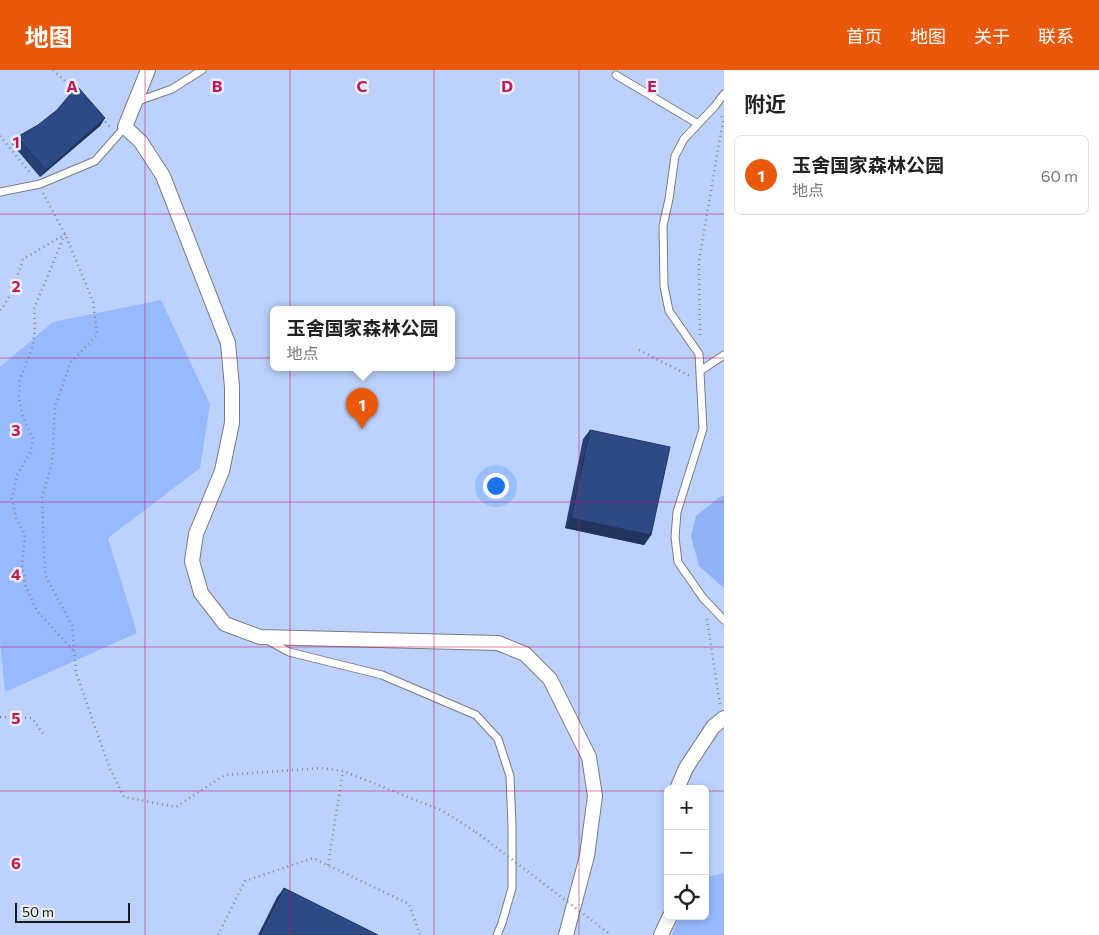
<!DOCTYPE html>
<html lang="zh">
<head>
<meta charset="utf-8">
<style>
	:root { --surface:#fff; --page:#f2f2f2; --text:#222; --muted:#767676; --line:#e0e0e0; --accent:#ea580c }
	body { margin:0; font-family:Commissioner,"Noto Sans SC",sans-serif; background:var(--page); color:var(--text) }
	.controls { position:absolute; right:15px; bottom:15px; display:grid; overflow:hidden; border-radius:8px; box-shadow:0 2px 8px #0003 }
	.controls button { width:45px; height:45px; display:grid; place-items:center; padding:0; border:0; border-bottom:1px solid var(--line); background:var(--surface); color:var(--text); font:25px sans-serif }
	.scale { position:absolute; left:15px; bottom:12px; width:115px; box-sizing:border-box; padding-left:5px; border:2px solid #191a1c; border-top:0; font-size:14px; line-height:18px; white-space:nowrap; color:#191a1c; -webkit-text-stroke:4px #ebeef4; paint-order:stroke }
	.you { position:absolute; left:495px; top:415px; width:18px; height:18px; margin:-12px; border:4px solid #fff; border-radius:50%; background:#1a73e8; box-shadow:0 0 0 8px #1a73e833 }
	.badge { display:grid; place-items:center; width:32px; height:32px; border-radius:50%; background:var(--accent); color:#fff; font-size:16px; font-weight:700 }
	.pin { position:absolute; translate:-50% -41px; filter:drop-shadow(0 1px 2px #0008) }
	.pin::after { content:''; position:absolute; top:26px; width:18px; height:15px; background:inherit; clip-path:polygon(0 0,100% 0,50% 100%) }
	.popup { position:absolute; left:270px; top:236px; width:185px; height:65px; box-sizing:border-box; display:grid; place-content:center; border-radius:8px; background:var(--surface); filter:drop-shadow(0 1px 4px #0005); font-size:16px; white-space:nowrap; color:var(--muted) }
	.popup b { font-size:19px; color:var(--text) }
	.popup::after { content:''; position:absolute; left:50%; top:100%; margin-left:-10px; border:10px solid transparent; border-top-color:var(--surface) }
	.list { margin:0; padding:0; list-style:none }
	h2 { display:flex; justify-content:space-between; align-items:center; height:65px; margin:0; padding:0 20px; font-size:21px }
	h2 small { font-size:16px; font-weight:400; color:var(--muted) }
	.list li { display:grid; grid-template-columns:32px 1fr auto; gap:15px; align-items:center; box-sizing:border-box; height:80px; margin:0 10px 10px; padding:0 10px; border:1px solid var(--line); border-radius:8px }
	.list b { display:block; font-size:19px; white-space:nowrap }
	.list p { margin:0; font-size:16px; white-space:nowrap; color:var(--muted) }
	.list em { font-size:16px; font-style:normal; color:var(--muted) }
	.icon { flex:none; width:28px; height:28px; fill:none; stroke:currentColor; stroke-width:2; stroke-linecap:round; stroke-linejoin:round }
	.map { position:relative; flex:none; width:724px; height:865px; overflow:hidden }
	header { display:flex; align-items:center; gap:30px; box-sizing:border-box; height:70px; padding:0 25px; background:var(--accent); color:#fff }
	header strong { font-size:24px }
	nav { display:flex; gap:28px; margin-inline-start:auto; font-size:18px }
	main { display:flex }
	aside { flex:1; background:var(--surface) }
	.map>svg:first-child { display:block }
	.green { fill:#bcd2fd; fill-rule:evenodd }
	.forest { fill:#96b9ff }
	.water { fill:#90b3f8 }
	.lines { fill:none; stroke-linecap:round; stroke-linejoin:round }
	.lane-casing { stroke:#787b80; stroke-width:9 }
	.street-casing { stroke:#787b80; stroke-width:16 }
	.path { stroke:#85878c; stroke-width:2.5; stroke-dasharray:1 4; stroke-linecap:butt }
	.lane { stroke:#fff; stroke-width:7 }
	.street { stroke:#fff; stroke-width:14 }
	.path-bridge { stroke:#85878c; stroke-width:2.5; stroke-dasharray:1 4; stroke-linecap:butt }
	.wall { fill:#274074 }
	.shaded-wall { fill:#20345e }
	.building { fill:#2d4a87; stroke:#20345e }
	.grid { fill:none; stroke:#c2185b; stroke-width:1; stroke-opacity:0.55 }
	.grid-label { font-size:16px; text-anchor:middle; font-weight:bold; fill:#c2185b; stroke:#ebeef4; stroke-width:5; stroke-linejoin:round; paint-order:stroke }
</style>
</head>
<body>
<header>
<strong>地图</strong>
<nav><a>首页</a><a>地图</a><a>关于</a><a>联系</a></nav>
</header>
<main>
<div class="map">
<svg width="724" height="865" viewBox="0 0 724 865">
	<rect width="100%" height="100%" fill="#ebeef4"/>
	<!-- green -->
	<path class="green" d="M0 0H724V865H0ZM273 240H451V298H273ZM668 719H705V846H668Z"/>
	<!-- forest -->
	<path class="forest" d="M161 230 210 334 200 398 108 468 137 563 5 622 0 572V297L53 252Z
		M724 803V865H672L679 846H705V810L707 807Z"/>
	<!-- water -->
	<path class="water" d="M724 425V518L699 496 691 466 696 446 718 428Z"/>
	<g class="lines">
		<defs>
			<path id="lane" d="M616 5 698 54
				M724 24 715 36 684 69 675 86 669 129 663 156 664 216 669 241 699 284 703 359 677 442 675 467 678 492 703 528 724 550
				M135 32 172 19 202 0
				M0 122 40 114 95 91 125 57
				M700 301 724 285
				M267 570 289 582 382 605 476 645 498 669 510 706 512 756V818L502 853 497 865"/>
			<path id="street" d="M148 0 125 57 141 72 163 106 228 273 232 317V353L222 401 196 464 192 491 201 523 225 554 260 567 498 573 525 584 550 609 589 687 595 726 587 786 566 865
				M677 719 686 698 713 657 724 648
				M661 865 670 846"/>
		</defs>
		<!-- lane casing -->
		<use href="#lane" class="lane-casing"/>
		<!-- street casing -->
		<use href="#street" class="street-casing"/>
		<!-- path -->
		<path class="path" d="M53 0 76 21
			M102 48 110 57
			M0 66 31 104
			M43 123 65 164 93 231 97 265 71 292 55 336 52 393 42 428 45 505 72 555 76 603 110 699 124 727 176 737 225 705 321 698 343 701 443 741 476 762
			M65 164 34 239 35 259 33 275 20 309 19 328 23 347 33 369 30 383 17 405 12 429 16 448 25 465 22 496 26 517 37 541 73 580
			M0 240C12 227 17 206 23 189L64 165
			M700 265 699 191 720 68 723 52 721 45
			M639 280 690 306
			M707 549 720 635
			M0 647 32 648 44 665
			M328 795 343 701
			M218 865 245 811 313 788 409 834 420 865"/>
		<!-- lane -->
		<use href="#lane" class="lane"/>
		<!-- street -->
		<use href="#street" class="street"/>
		<!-- path-bridge -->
		<path class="path-bridge" d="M476 762 611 865"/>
	</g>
	<!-- wall -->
	<path class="wall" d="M105 48 100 56 40 107 12 74 17 67Z
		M590 360 651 465 644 475 565 458 583 369Z
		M284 818 378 865H258L277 827Z"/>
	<!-- shaded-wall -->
	<path class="shaded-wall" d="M105 48 100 56 40 107 46 100Z
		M571 448 651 465 644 475 565 458Z"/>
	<!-- building -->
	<path class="building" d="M77 16 105 48 46 100 17 67 38 55 57 40Z
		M590 360 670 377 651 465 571 448Z
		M284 818 378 865H260Z"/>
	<!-- grid -->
	<path class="grid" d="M145 0V865M290 0V865M434 0V865M579 0V865M0 144H724M0 288H724M0 432H724M0 577H724M0 721H668M705 721H724"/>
	<g class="grid-label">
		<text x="72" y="22">A</text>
		<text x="217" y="22">B</text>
		<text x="362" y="22">C</text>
		<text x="507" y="22">D</text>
		<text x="652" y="22">E</text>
		<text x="16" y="78">1</text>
		<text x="16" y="222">2</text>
		<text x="16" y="366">3</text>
		<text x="16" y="510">4</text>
		<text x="16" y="654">5</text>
		<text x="16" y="799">6</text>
	</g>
</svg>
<div class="controls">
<button>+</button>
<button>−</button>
<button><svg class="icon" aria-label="locate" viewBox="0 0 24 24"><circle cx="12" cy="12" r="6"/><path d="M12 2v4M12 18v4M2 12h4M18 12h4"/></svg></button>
</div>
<div class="scale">50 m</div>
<div class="you"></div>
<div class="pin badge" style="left:362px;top:359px">1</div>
<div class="popup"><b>玉舍国家森林公园</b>地点</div>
</div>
<aside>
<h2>附近<small></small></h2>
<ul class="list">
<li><span class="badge">1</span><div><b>玉舍国家森林公园</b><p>地点</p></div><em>60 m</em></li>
</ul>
</aside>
</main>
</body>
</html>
